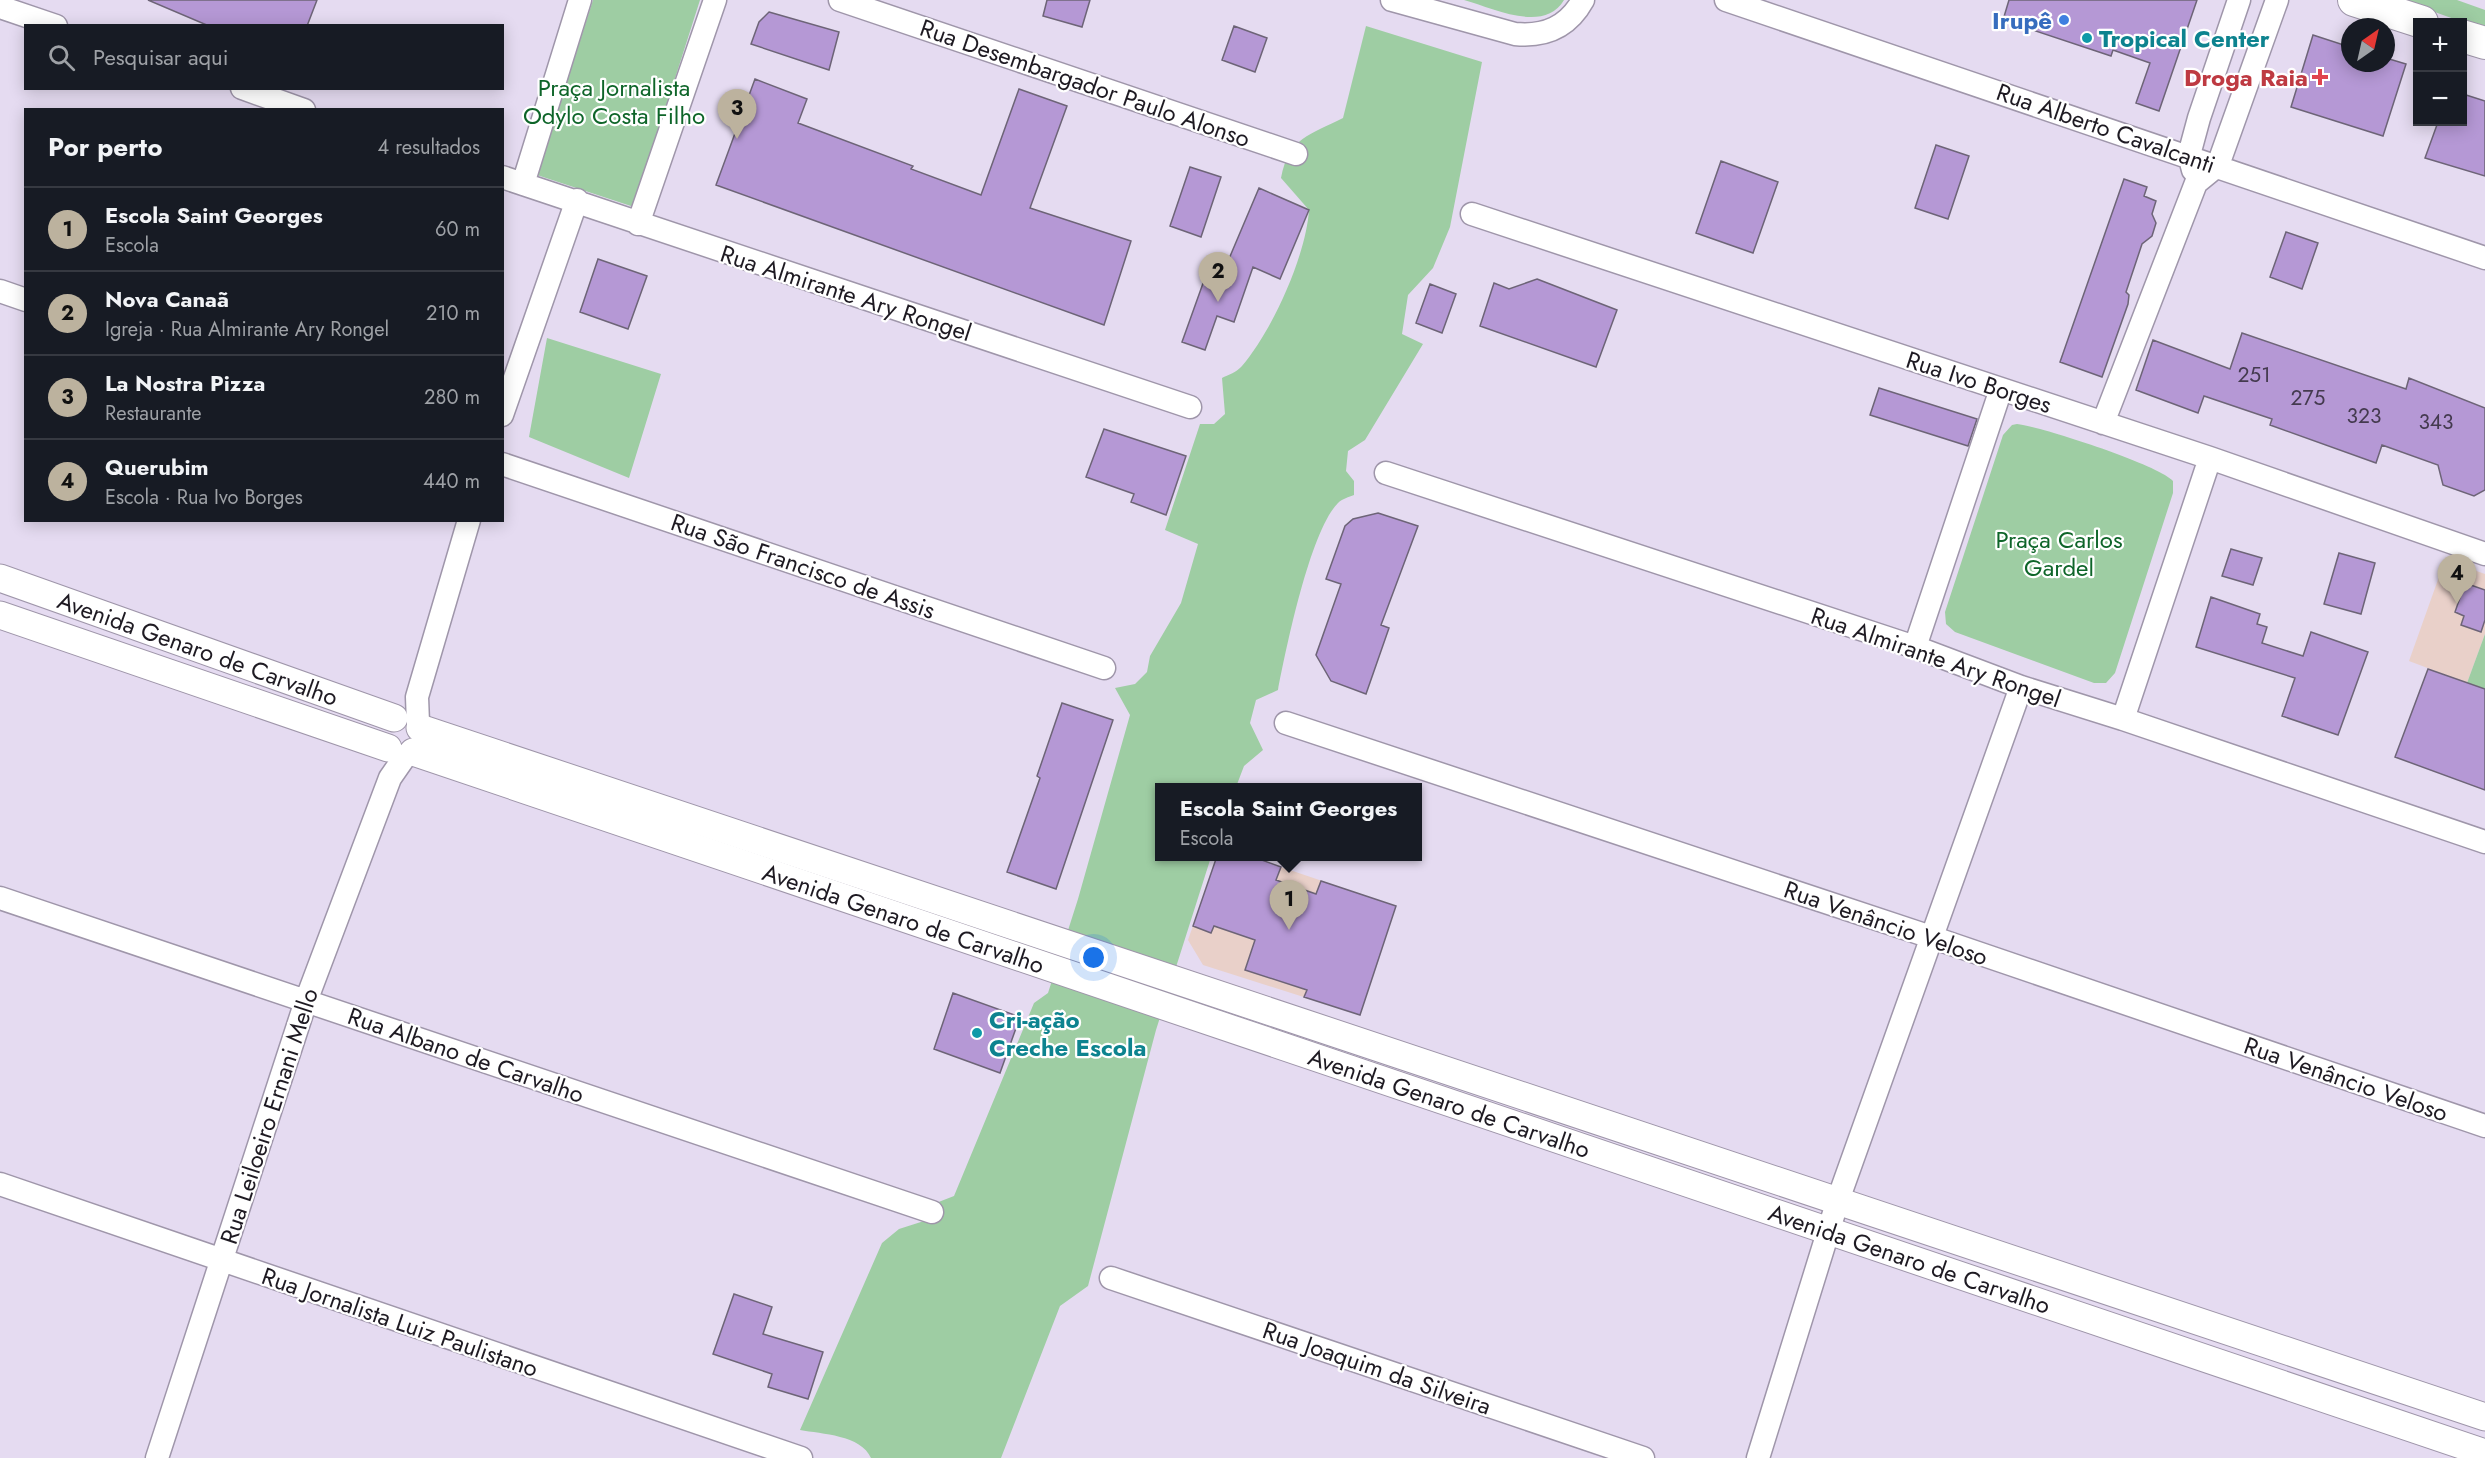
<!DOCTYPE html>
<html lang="pt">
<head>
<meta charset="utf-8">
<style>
	:root { --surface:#171b24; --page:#242831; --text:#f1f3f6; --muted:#9ea1a6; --line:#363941; --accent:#bcb29e }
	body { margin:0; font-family:Jost,sans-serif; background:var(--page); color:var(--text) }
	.controls { position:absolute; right:18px; top:18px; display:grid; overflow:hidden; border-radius:0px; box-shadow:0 3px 15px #0003 }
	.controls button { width:54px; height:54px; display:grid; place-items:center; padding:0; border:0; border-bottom:2px solid var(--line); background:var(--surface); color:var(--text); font:30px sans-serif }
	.compass { position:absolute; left:2341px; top:18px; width:54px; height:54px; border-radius:50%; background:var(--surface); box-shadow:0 3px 15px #0003; rotate:34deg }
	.you { position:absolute; left:1094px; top:958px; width:21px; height:21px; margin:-15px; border:4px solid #fff; border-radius:50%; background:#1a73e8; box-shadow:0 0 0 9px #1a73e833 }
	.badge { display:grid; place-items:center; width:39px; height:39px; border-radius:50%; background:var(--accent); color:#111; font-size:20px; font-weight:700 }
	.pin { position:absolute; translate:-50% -50px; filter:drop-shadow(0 2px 3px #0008) }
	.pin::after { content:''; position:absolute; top:32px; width:21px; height:18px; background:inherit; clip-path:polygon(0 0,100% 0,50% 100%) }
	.popup { position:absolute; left:1155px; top:783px; width:267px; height:78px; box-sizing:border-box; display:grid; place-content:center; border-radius:0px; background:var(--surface); filter:drop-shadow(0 2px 4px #0005); font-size:20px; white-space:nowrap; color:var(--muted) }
	.popup b { font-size:22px; color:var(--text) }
	.popup::after { content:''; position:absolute; left:50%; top:100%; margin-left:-12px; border:12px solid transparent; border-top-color:var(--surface) }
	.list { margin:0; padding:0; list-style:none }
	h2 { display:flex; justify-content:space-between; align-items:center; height:78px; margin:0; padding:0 24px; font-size:26px }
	h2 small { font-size:20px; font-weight:400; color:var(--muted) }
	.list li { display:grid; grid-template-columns:39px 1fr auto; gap:18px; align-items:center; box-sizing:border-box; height:84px; padding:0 24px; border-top:2px solid var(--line) }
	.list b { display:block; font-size:22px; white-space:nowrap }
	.list p { margin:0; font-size:20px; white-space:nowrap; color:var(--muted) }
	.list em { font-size:20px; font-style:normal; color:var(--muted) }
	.icon { flex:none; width:33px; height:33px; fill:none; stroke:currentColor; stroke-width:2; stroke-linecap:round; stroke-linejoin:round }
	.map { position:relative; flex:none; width:2485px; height:1458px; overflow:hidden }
	.search { position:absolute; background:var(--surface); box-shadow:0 3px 15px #0003; left:24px; top:24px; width:480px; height:66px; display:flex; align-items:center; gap:15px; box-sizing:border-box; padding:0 21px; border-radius:0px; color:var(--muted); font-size:22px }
	.panel { position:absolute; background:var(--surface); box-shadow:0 3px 15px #0003; left:24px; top:108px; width:480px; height:414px; border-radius:0px }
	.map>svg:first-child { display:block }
	.education { fill:#e9d0c9 }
	.green { fill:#9ecda3 }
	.building { fill:#b598d5; stroke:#6d6477; stroke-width:1.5 }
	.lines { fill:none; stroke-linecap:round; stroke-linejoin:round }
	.minor-casing { stroke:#9f96aa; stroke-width:25 }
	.tertiary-casing { stroke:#9f96aa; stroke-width:29 }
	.secondary-casing { stroke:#9f96aa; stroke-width:34 }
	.minor { stroke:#fff; stroke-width:22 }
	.tertiary { stroke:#fff; stroke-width:27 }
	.secondary { stroke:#fff; stroke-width:32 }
	.shop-dot { fill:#3f7fe0; stroke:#fff; stroke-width:2 }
	.culture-dot { fill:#0f9aa8; stroke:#fff; stroke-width:2 }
	.health-dot { fill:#e0444e; stroke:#fff; stroke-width:2 }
	.labels { text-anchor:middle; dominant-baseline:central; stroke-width:4.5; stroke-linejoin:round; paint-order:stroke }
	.number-label { font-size:21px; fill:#443a4f }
	.shop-label { font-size:24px; font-weight:bold; fill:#366cbe; stroke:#fff; text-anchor:end }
	.culture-label { font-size:24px; font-weight:bold; fill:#0d838f; stroke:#fff; text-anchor:start }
	.health-label { font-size:24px; font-weight:bold; fill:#be3a42; stroke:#fff; text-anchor:end }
	.street-label { font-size:24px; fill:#1e1a22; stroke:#fff }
	.park-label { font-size:24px; fill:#0e6529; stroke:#fff }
</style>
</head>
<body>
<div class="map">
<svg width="2485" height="1458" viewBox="0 0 2485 1458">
	<rect width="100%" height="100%" fill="#e5dbf1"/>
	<!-- education -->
	<path class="education" d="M2445 560 2485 574V634L2467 683 2409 661Z
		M1217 857 1281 867 1396 906 1360 1015 1203 965 1188 940Z"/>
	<!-- green -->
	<path class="green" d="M593 0H700L634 207 537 175Z
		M1464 0H1564C1544 34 1493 8 1464 0Z
		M2401 0H2457L2485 10V30Z
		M1366 26 1482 62 1450 227 1433 268 1408 295 1402 334 1423 344 1365 440 1348 451 1346 471 1354 481V495C1349 497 1342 499 1338 503 1310 531 1286 649 1278 690L1256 700 1250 723 1263 750 1244 766 1236 787 1160 788V856L1211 857 1156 1030 1088 1286 1060 1306 1001 1458H871C861 1435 822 1434 800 1430L882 1243 899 1229 924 1221 936 1203 954 1196 1034 1003 1048 993 1078 899 1130 715 1115 688 1135 684 1147 672 1150 656 1181 603 1198 544 1165 530 1200 424H1214L1225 414 1222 378C1228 375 1237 372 1242 366 1272 331 1306 256 1309 210L1281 178C1289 137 1310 135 1343 118Z
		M547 338 661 374 629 478 529 437Z
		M2017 424C2042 427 2159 465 2173 481V493L2115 673 2106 683H2094L1955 632 1946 624 1945 612 2003 435 2012 425Z
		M2485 634V689L2467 683Z"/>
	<!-- building -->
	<path class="building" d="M148 0H317L307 26H209Z
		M1047 0H1090L1082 27 1043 16Z
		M2009 0H2197L2159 111 2136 103 2150 63 2113 50 2111 56 2003 20Z
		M769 12 839 32 829 70 751 44 759 22Z
		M1234 26 1267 38 1255 72 1222 60Z
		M2313 35 2350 47V63H2386V58L2406 64 2383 136 2291 107Z
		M755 79 807 99 798 123 913 166 911 169 981 195 1019 89 1067 106 1030 208 1131 241 1104 325 716 185Z
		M2463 94 2485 101V176L2425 158 2438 122H2463Z
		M1936 145 1969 156 1948 219 1915 208Z
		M1721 161 1778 182 1753 253 1696 233Z
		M1190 167 1221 177 1201 237 1170 226Z
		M2124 179 2147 187 2144 196 2156 201 2152 214 2156 223 2152 236 2142 244 2126 292 2129 295 2128 304 2102 377 2060 362Z
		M1259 188 1309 210 1280 279 1253 267 1234 322 1217 316 1205 350 1182 342 1206 275 1220 280Z
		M2286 232 2318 243 2302 289 2270 277Z
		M598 259 647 276 628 329 580 312Z
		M1537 279 1617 310 1596 367 1480 326 1494 283 1509 289Z
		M1430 284 1456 294 1442 333 1416 323Z
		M2242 333 2406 389 2409 378 2485 408V490L2474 496 2443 485 2438 465 2382 445 2376 463 2270 425 2272 419 2204 396 2198 413 2136 390 2153 340 2230 369Z
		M1879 388 1977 419 1968 446 1870 415Z
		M1104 429 1186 456 1166 515 1131 502 1134 494 1086 477Z
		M1378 513 1418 526 1381 625 1389 628 1366 694 1331 681 1316 655 1341 584 1326 579 1345 526 1353 519Z
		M2231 549 2262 558 2253 585 2222 576Z
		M2339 553 2375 563 2361 614 2324 604Z
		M2465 583 2485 590V620L2481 632 2461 625 2464 616 2455 612Z
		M2211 597 2260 614 2257 624 2267 627 2262 643 2303 656 2311 632 2368 652 2338 735 2282 716 2295 678 2196 647Z
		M2428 669 2485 689V790L2395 757Z
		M1062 703 1113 720 1056 889 1007 872 1040 778 1037 776Z
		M1217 856H1251L1281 867 1276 880 1316 894 1321 881 1396 906 1360 1015 1304 997 1307 990 1245 970 1255 940 1214 926 1211 933 1193 926Z
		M953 993 1020 1017 1000 1073 934 1049Z
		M734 1294 772 1307 763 1334 823 1352 808 1399 768 1387 772 1374 713 1354Z"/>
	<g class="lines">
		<defs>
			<path id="minor" d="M840 0 1296 154
				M1392 0 1515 34C1545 37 1568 27 1583 0
				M1726 0 2485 258
				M0 7 56 26
				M242 88 304 110
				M2193 170 2189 155 2199 118 2239 0
				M502 177 1190 407
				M523 184 580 0
				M1472 214 2210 458 2485 554
				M638 224 715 0
				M0 291 26 300
				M502 415 577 200
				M2103 423 2196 183 2218 165 2277 0
				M502 464 1104 668
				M1386 473 1915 647 2021 687 2123 719 2485 842
				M1915 647 2001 389
				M2123 719 2210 458
				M418 723 417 697 469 520
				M1286 723 1931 937 2485 1126
				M0 898 932 1212
				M0 1184 801 1458
				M1111 1278 1643 1458
				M157 1458 306 1001 390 778 406 755
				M1758 1458 1838 1200 2021 687"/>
			<g id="tertiary">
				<path id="s1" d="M0 578 394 718"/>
				<path d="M0 615 388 748"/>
				<path d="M420 728 2485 1417"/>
				<path id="s2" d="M413 752 2485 1453"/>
			</g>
			<path id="secondary" d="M2354 0 2422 22
				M2462 36 2485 43"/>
		</defs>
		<!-- minor casing -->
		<use href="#minor" class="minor-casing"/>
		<!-- tertiary casing -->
		<use href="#tertiary" class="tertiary-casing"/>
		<!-- secondary casing -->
		<use href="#secondary" class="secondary-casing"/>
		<!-- minor -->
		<use href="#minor" class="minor"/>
		<!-- tertiary -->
		<use href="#tertiary" class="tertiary"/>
		<!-- secondary -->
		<use href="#secondary" class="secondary"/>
	</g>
	<!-- markers -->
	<circle class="shop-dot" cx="2064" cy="20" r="6"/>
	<g class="culture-dot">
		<circle cx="2087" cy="38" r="6"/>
		<circle cx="977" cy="1033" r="6"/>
	</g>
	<path class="health-dot" d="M2317 68h6v6h6v6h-6v6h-6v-6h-6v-6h6z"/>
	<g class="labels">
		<!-- number labels -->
		<g class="number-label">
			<text x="2254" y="375">251</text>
			<text x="2308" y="398">275</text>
			<text x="2364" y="416">323</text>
			<text x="2436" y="422">343</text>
		</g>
		<!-- shop labels -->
		<g class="shop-label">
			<text x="2052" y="20">Irupê</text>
		</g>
		<!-- culture labels -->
		<g class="culture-label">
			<text x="2099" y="38">Tropical Center</text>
			<text x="989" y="1019">Cri-ação<tspan x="989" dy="28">Creche Escola</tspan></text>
		</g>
		<!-- health labels -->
		<g class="health-label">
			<text x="2308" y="77">Droga Raia</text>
		</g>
		<!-- street labels -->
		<g class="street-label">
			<text transform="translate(1085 83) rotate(19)">Rua Desembargador Paulo Alonso</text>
			<text transform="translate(2106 128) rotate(19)">Rua Alberto Cavalcanti</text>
			<text transform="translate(846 293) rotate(18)">Rua Almirante Ary Rongel</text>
			<text transform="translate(1979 382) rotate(18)">Rua Ivo Borges</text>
			<text transform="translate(803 566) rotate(19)">Rua São Francisco de Assis</text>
			<text stroke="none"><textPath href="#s1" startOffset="210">Avenida Genaro de Carvalho</textPath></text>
			<text transform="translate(1936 657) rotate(19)">Rua Almirante Ary Rongel</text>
			<text stroke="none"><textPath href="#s2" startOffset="518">Avenida Genaro de Carvalho</textPath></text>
			<text transform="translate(1886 923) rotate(19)">Rua Venâncio Veloso</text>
			<text transform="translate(466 1055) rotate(19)">Rua Albano de Carvalho</text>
			<text transform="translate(2346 1079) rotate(19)">Rua Venâncio Veloso</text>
			<text stroke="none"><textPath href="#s2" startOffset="1094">Avenida Genaro de Carvalho</textPath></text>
			<text transform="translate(269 1116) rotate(-72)">Rua Leiloeiro Ernani Mello</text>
			<text stroke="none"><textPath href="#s2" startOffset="1580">Avenida Genaro de Carvalho</textPath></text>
			<text transform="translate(400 1322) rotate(19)">Rua Jornalista Luiz Paulistano</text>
			<text transform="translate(1377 1368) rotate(19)">Rua Joaquim da Silveira</text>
		</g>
		<!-- park labels -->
		<g class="park-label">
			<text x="614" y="87">Praça Jornalista<tspan x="614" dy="28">Odylo Costa Filho</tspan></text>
			<text x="2059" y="539">Praça Carlos<tspan x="2059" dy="28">Gardel</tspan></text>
		</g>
	</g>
</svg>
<div class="controls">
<button>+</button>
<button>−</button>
</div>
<svg class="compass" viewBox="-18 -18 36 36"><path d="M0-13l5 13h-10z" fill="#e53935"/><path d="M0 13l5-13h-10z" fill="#9ea1a6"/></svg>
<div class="you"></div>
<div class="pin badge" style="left:1289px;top:930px">1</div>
<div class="popup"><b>Escola Saint Georges</b>Escola</div>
<div class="pin badge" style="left:1218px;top:302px">2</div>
<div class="pin badge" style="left:737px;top:139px">3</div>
<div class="pin badge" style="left:2457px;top:604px">4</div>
<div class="search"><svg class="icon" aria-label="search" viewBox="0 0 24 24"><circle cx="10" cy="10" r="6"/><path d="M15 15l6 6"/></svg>Pesquisar aqui</div>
<section class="panel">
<h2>Por perto<small>4 resultados</small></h2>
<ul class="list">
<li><span class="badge">1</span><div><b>Escola Saint Georges</b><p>Escola</p></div><em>60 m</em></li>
<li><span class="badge">2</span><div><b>Nova Canaã</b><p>Igreja · Rua Almirante Ary Rongel</p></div><em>210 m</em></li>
<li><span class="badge">3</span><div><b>La Nostra Pizza</b><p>Restaurante</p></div><em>280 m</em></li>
<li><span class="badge">4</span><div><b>Querubim</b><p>Escola · Rua Ivo Borges</p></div><em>440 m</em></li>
</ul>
</section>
</div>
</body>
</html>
